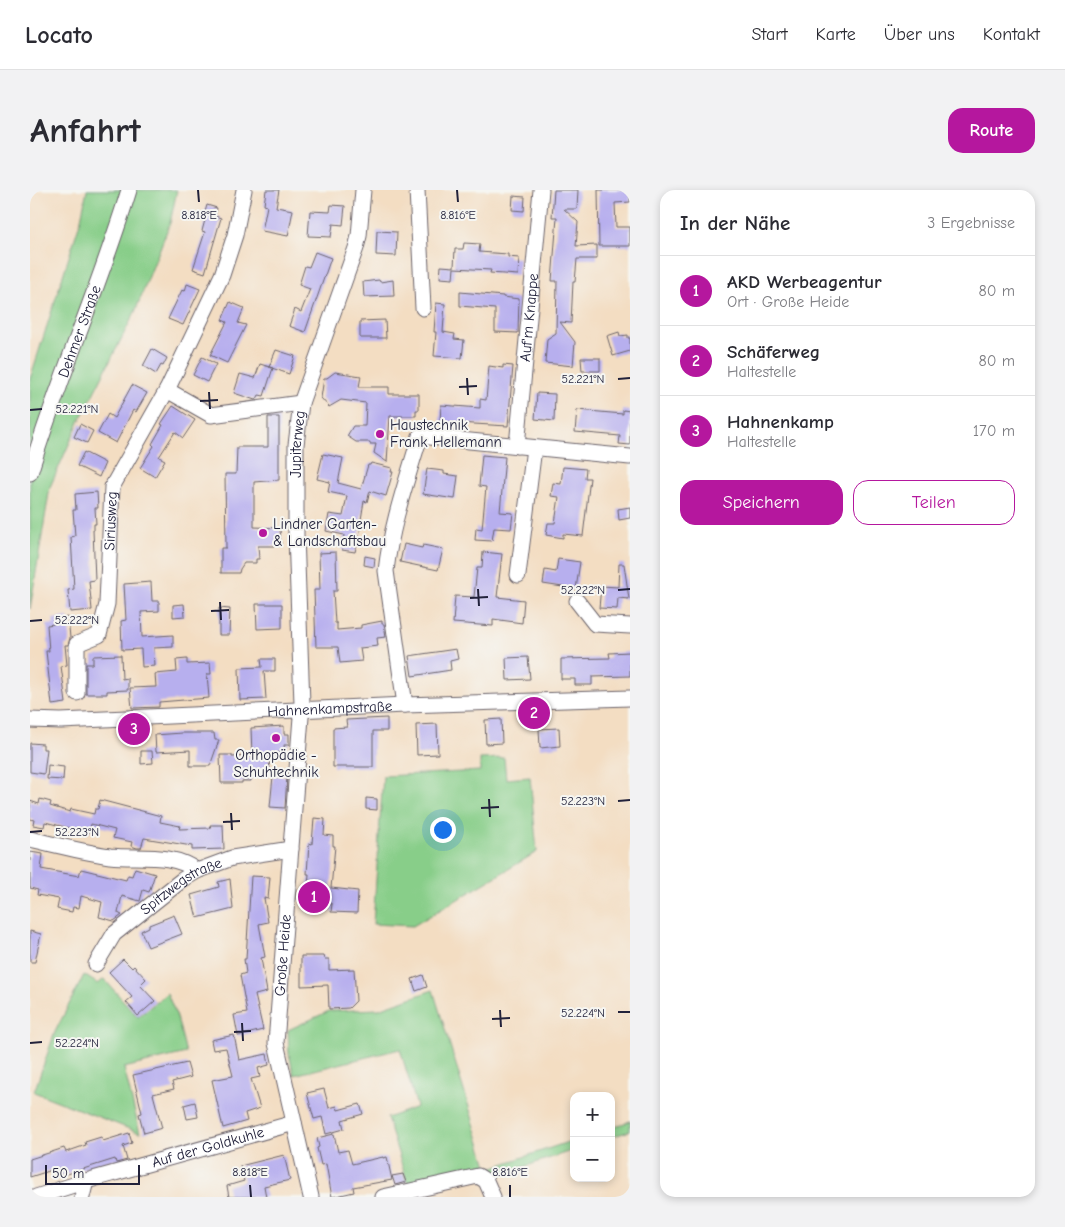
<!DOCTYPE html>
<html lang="de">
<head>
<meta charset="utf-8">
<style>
	:root { --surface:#fff; --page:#f2f2f3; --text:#2b2b33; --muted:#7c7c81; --line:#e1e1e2; --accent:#b5179e }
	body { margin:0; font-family:"Comic Neue",sans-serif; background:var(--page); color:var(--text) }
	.controls { position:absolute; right:15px; bottom:15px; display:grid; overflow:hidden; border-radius:10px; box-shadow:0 2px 8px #0003 }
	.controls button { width:45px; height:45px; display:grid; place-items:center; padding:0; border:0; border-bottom:1px solid var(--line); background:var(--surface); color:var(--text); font:25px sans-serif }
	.scale { position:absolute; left:15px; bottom:12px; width:95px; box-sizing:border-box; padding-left:5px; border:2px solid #22223b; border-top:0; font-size:14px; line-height:18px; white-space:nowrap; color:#22223b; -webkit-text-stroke:4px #f6f6f2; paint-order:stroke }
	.you { position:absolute; left:412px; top:639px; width:18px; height:18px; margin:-12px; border:4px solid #fff; border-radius:50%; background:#1a73e8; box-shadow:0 0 0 8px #1a73e833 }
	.badge { display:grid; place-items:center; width:32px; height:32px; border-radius:50%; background:var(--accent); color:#fff; font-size:16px; font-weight:700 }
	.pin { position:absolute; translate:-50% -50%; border:2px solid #fff; box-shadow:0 1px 5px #0006 }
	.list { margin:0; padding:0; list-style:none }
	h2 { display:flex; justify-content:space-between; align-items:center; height:65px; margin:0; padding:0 20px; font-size:21px }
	h2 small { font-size:16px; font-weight:400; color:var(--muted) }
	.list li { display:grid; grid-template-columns:32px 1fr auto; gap:15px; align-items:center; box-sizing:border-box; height:70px; padding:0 20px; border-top:1px solid var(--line) }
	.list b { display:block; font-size:19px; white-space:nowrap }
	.list p { margin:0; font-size:16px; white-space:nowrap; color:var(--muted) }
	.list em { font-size:16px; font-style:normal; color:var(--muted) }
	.actions { display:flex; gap:10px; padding:15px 20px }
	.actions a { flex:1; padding:11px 0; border:1px solid var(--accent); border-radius:15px; text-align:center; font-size:18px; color:var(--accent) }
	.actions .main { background:var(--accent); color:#fff }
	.map { position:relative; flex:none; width:600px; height:1007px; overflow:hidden; border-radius:15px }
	header { display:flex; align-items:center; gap:30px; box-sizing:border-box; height:70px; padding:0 25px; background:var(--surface); border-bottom:1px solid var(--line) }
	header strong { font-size:24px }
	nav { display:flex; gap:28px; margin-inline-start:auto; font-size:18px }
	.intro { display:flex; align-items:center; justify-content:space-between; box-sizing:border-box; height:120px; padding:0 30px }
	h1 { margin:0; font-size:35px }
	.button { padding:12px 22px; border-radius:15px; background:var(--accent); color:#fff; font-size:18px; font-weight:700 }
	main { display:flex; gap:30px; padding:0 30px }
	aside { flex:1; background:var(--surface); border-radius:15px; box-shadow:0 2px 8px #0003 }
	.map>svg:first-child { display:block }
	.green { fill:#88ce89; stroke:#557862 }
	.building { fill:#b7afee }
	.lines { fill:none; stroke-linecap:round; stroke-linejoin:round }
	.minor-casing { stroke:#6b636a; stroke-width:17 }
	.minor { stroke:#fff; stroke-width:15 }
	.ticks { fill:none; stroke:#22223b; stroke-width:2 }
	.poi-dot { fill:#b5179e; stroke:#f6f6f2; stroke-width:2 }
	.labels { text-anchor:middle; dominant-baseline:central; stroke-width:4; stroke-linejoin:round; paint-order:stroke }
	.street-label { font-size:15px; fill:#22223b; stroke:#f6f6f2 }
	.poi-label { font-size:15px; fill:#22223b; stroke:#f6f6f2; text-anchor:start }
	.ticks-label { font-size:12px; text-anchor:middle; fill:#22223b; stroke:#f6f6f2; stroke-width:4; stroke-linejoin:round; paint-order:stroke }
</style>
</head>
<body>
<header>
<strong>Locato</strong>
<nav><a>Start</a><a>Karte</a><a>Über uns</a><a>Kontakt</a></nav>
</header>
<div class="intro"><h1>Anfahrt</h1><a class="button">Route</a></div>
<main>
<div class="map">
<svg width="600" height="1007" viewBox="0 0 600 1007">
	<rect width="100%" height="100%" fill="#f6f6f2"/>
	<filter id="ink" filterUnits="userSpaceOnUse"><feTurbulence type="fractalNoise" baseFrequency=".02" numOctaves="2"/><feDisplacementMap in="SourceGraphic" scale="10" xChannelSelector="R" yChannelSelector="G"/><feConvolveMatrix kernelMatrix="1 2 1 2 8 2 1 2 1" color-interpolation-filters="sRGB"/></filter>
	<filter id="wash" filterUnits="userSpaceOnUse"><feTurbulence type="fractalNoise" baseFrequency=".0096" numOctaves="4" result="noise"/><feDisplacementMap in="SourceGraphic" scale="20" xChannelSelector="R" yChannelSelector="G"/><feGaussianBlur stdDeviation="1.12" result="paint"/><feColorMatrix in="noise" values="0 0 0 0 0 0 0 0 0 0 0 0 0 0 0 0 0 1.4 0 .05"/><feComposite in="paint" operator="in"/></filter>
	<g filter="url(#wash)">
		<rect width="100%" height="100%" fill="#f3ddc2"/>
		<!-- green -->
		<path class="green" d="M57 0H147L140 33 105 122 48 234 20 297 0 419V189L51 29Z
			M474 568 476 589 500 587 507 662 383 736 343 734 353 586 450 581V569Z
			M54 785 68 794 74 789 108 827 137 803 147 827 156 863 94 878 110 943 4 902 25 842Z
			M403 800 458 979 544 950V960L461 988 458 979 379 998 357 928 387 917 370 859 264 885 259 864 258 840 299 821 349 819Z
			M600 931V941L581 947V938Z"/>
		<g id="blocks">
			<!-- building -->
			<path class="building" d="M236 0H249L246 17 263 20 258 46 232 41 237 16 234 15Z
				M524 0H548L547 19H534L548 32 546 56 567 55V69H547L545 92H543L541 133 530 132 545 152 543 176 515 173 517 149 526 143 527 91H522L527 27H522Z
				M568 0H600V12L585 13 586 37H600V56H569Z
				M483 6 495 7 494 21 482 20Z
				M177 15 187 18 185 26 191 28 175 83 163 79 175 42 172 41 175 30 173 29Z
				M301 15 315 16 313 35 303 34 301 47 278 46 280 21 300 22Z
				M347 41 367 42 366 66 346 65Z
				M434 53 450 54 449 62 478 64V67L489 68 488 85 460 83 461 80 424 78 423 89 410 88 411 76 424 77 425 59H433Z
				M285 62 301 68 275 142 259 136 265 119 271 122 280 99 269 95 275 76 279 77Z
				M349 90 350 92 363 90 364 106 334 107 333 92Z
				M157 94 170 99 153 135 138 129 152 100 155 101Z
				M430 102 473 106V107L489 109 488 143 465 142V119L430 116Z
				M200 112 214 118 208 133 216 135 197 173 180 165 197 132 192 130Z
				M406 113 415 114 413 142 425 144 424 149 434 150 432 168 404 166 406 142H404Z
				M355 130 356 148H330V131Z
				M589 142 590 146 598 145V148H600V161L583 166 577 146Z
				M122 159 137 168 133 176 131 175 126 184 113 176Z
				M246 160 265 166 259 184 239 177Z
				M172 167 186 174 177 192 163 185Z
				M551 168H570V181H552Z
				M230 174 243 178 234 206 229 205 227 209 225 210 204 203 210 184 225 188Z
				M473 175 483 176 478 236 410 232 411 215 450 218V209L456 210 459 176 473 178Z
				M305 182 331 186 329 197H359V204H389V220H386V226H360L357 272 344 263 346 254H340V252H326L317 246 323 236H335L336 213 311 210 299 217 291 208 294 188H297Z
				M102 195 117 203 106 222 103 220 86 253 68 243 78 224 84 228Z
				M507 203 525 204 524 231 505 229Z
				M143 216 165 230 153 248 145 242 129 267 135 270 125 287 110 278 124 256 122 254 133 235 131 234Z
				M547 220 593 224V220L600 221V255L589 254 590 246 545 242Z
				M238 227H249V290L224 292V337L250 338 251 356H228L229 369H226V373H214L210 379 209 383H191V358H196L195 284H206L207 257H238Z
				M50 234 63 241 57 253 44 247Z
				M54 262 75 273 69 287 47 276Z
				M293 264 313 268 308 293 331 299 338 275H340L341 273 362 278 361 282H363L356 306 340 301 337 312 334 311 330 336 331 337 325 362 312 360 314 345 296 341 299 324 313 326 317 306 298 302 300 292 287 289Z
				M452 265 475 267 470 322 483 323 481 339 464 338 462 351 445 350 446 338 452 339 456 297 449 296Z
				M533 277 556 279 555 288H560L553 346 533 344V348L516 345 518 333H525L529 307 521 306 523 293 531 294Z
				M397 279 414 281V284L428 286 425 309 393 304Z
				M67 302 68 318H65L66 334H64V340H63L65 390 59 391 62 420 40 422 38 400 44 399 41 347 45 346 43 320H46L45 304Z
				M600 317V328L589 330 588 319Z
				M374 354 392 358 393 355 413 359 408 380 370 372Z
				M306 362 307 401H303L305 433H307V440L331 438V435L352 431V434H354L356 447 347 448 348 456 330 458 332 471 310 473 308 457H286L284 400H290L289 363Z
				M453 362 472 364 467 407 494 410 492 433 463 429V436L423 433 425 406 444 407 447 378H452Z
				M335 366 345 368 344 377 334 375Z
				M528 369 550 372 546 399 513 394 515 380 526 382Z
				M589 374H594L599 409 588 408 587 419 569 418 571 396 588 397Z
				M121 392 122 411H129V421L111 422 112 447 143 445V457L124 458 125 476 112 477 111 459 92 460 91 431 96 430 94 394Z
				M154 414 155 426 143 427V415Z
				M226 414H252V438L227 439Z
				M189 418 200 419 199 445H189Z
				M38 427 40 448 38 455H35L37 475 31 476 36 513 22 515 16 461H19L17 435 24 434 23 429Z
				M426 459 428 469 420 471 421 480 382 486 379 466Z
				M600 462V486L562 487V495H545V489H531V469L580 468 579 463Z
				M91 465 92 489 98 488V500L77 501V504H56V474H63V466Z
				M498 467 500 489 477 490 476 468Z
				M157 469V474L180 473 181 484H177L179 508 129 512V517L102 518 100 498 126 497 125 484 147 482 146 470Z
				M231 469H245V481H234L236 509 210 510 209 478 232 477Z
				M357 528V541H343V577H303V538L317 537 316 530Z
				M471 529 472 553 456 554 455 530Z
				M407 534 408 564 387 565 386 535Z
				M254 536V544H259V555H254L255 562 239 563 240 586 221 587V591H212V593H191L190 565H202V567L222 566 221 538Z
				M529 538 530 556 510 558 509 539Z
				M152 543H184L185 550H189L180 576H160V560L126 562 125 545Z
				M0 553 13 554V559H17L14 584 0 582Z
				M111 561H122L123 573 111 574Z
				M18 575 34 577 33 590 17 589Z
				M243 586H257L255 618 240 617Z
				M336 608 347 609V620L336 619Z
				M10 609 21 612 20 616 40 622 41 619 64 624 65 619H68L70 610 131 626 130 632 150 636 149 639 181 638 180 635H193L194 659 162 660V656L114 648 111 658H107L101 656 102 652 83 648 85 640 61 634 59 643 15 632 14 637 3 635 4 630 0 629V611L9 614Z
				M284 628 295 629 294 645 303 646V656H305L301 698 328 701 327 723 301 722 302 714 277 712 279 684H277L279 653 282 654Z
				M0 662 13 664 11 679 49 686 51 679 96 690 98 685 102 686 105 678 125 684 119 702 113 700 110 711 92 706 88 723 92 725 84 731 69 727 72 712 51 706 49 718 43 717 42 722 27 719 29 709 7 705 8 700 0 698Z
				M221 686 240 687 238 709 234 708 238 732 229 734 235 767 231 768 237 802 225 805 233 840 208 846 204 825 217 823 210 785 216 783 214 769H216Z
				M200 689 203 719 167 728 161 705 189 697 188 692Z
				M144 725 152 744 118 757 111 741 119 737V735Z
				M0 741 11 744 5 772H0Z
				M271 766H294L295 769H299V780L324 779 326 811 319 818 299 819 298 795 271 796Z
				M93 769 102 778 104 776 116 789 110 795 125 811 108 826 96 812 102 807 79 782Z
				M393 785 397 797 386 801 382 789Z
				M204 845 209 870 237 864 239 875 228 878 230 887 221 889 230 918 215 923 217 931 193 938 182 890 203 886 196 858 183 860 181 850Z
				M157 873 161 887 142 892 144 899 123 904 132 938 114 943 109 924 112 923 103 885Z
				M294 899 299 918 307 916 308 920 330 914 333 924 312 930 314 939 296 944 292 927 284 929 277 903Z
				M165 912 168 927 157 929 154 915Z
				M99 943 102 953 93 956 97 970 86 973 85 969 31 986 28 978 0 987V969L34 958 36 962 56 955 55 952 71 947 73 951Z
				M304 944 308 962 318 960 322 974 353 967V968L357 967 362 990 323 997 324 1002 302 1007 296 974 291 975 287 958 289 957 287 948Z
				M254 965 260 990 234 996 236 1007H199L197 996 214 991 210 976Z
				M373 984 376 992 365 995 362 986Z"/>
		</g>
	</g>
	<g filter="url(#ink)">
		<use href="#blocks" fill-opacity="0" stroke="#6b636a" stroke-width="1"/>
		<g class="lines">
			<defs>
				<g id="minor">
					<path d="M387 0 393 118"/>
					<path d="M137 200 181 225 271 213"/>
					<path id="s1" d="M487 256 511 0"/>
					<path id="s2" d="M0 283C29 187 70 96 99 0"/>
					<path d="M488 385 504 258"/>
					<path d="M547 411 565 434 600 436"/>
					<path id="s3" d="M47 503V454L69 445 77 414 82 297 137 200 192 85 205 45 214 0"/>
					<path d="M375 515 356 381C361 335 377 290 390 246L600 267"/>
					<path id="s4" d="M0 530 31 531 375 515 600 508"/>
					<path d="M0 649C26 655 53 662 80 666 109 669 143 662 167 681"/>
					<path id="s5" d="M66 774 84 744 152 690 167 681 202 668 261 659"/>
					<path id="s6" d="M6 1007 56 991 264 933"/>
					<path d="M52 1007 56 991"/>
					<path id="s7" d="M281 1007 246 853 272 514 266 344V255L271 213 326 58 329 46 333 0"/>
					<path d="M353 1007 448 986 456 991 463 1007"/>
				</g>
			</defs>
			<!-- minor casing -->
			<use href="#minor" class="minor-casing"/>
			<!-- minor -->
			<use href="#minor" class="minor"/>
		</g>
	</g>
	<!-- ticks -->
	<path class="ticks" d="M168 0 169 12M427 0 428 12M437 188 438 205M588 189 600 188M429 197 447 196M179 202 180 219M170 211 188 210M0 220 12 219M448 399 449 416M588 400 600 399M440 408 458 407M190 412 191 430M181 421 199 420M0 431 12 430M459 609 460 627M588 611 600 610M451 618 469 617M201 623 202 640M193 632 210 631M0 642 12 641M470 820 471 837M588 822H600M462 829 480 828M212 833 213 851M204 842 221 841M0 853 12 852M220 995 221 1007M480 995V1007"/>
	<!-- markers -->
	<g class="poi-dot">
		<circle cx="350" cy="244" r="5"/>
		<circle cx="233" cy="343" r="5"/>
		<circle cx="246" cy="548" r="5"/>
	</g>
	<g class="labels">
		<!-- street labels -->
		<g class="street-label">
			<text stroke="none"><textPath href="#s1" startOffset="129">Auf'm Knappe</textPath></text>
			<text stroke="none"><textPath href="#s2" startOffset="150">Dehmer Straße</textPath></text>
			<text stroke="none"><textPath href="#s7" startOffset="758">Jupiterweg</textPath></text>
			<text stroke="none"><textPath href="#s3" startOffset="188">Siriusweg</textPath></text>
			<text stroke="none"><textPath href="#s4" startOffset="300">Hahnenkampstraße</textPath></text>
			<text stroke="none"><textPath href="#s5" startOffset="118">Spitzwegstraße</textPath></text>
			<text stroke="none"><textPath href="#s7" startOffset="246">Große Heide</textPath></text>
			<text stroke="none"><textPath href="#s6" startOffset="179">Auf der Goldkuhle</textPath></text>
		</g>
		<!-- poi labels -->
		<g class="poi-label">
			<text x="360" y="235">Haustechnik<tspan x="360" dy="17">Frank Hellemann</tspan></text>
			<text x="243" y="334">Lindner Garten-<tspan x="243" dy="17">&amp; Landschaftsbau</tspan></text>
			<text x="246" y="565" text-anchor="middle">Orthopädie -<tspan x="246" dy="17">Schuhtechnik</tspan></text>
		</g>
	</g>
	<g class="ticks-label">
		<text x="169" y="29">8.818°E</text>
		<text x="428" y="29">8.816°E</text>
		<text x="553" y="193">52.221°N</text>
		<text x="47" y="223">52.221°N</text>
		<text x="553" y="404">52.222°N</text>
		<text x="47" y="434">52.222°N</text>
		<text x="553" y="615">52.223°N</text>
		<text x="47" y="646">52.223°N</text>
		<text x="553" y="827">52.224°N</text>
		<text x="47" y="857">52.224°N</text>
		<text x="220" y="986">8.818°E</text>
		<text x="480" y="986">8.816°E</text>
	</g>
</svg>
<div class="controls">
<button>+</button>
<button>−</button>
</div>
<div class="scale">50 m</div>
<div class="you"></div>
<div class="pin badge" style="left:284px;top:707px">1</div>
<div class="pin badge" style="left:504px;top:523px">2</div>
<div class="pin badge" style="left:104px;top:539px">3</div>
</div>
<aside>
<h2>In der Nähe<small>3 Ergebnisse</small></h2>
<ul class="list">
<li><span class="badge">1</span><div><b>AKD Werbeagentur</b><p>Ort · Große Heide</p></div><em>80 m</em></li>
<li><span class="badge">2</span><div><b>Schäferweg</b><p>Haltestelle</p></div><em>80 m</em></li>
<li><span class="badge">3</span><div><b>Hahnenkamp</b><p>Haltestelle</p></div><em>170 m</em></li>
</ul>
<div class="actions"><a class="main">Speichern</a><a>Teilen</a></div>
</aside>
</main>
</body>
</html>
